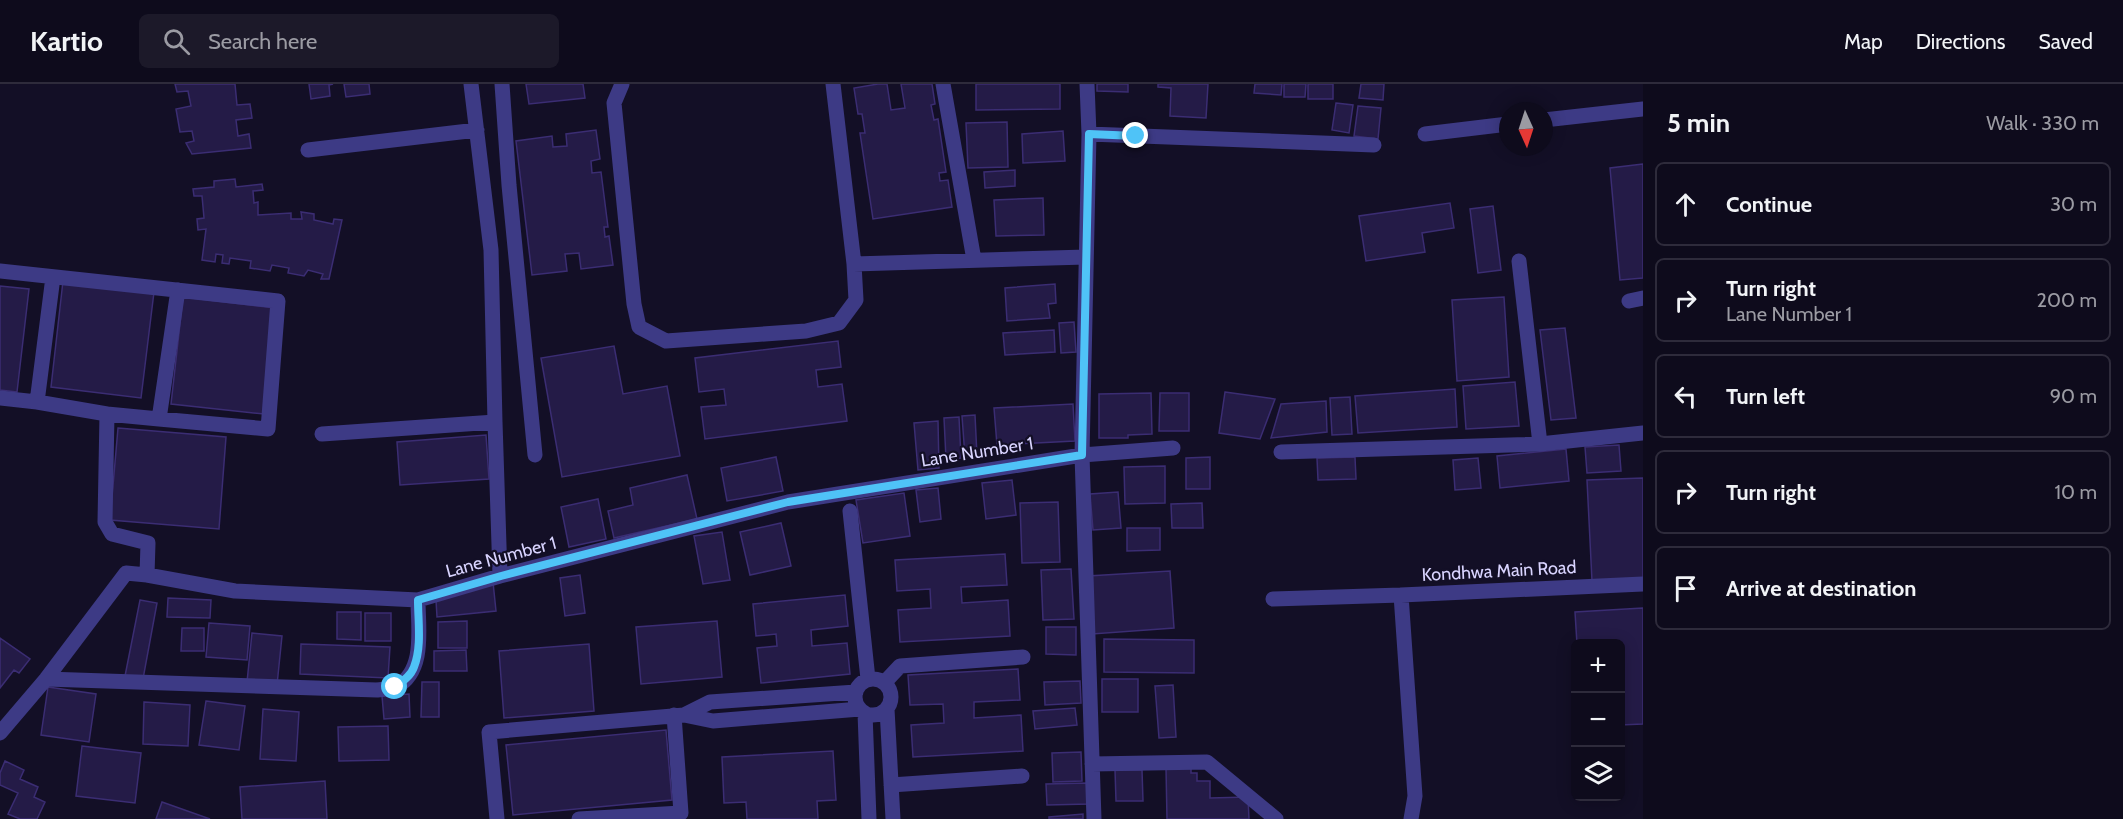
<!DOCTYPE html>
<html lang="en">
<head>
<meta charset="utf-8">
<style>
	:root { --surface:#0e0b1c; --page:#1c1929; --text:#f1f3f6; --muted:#9b9ba3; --line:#2e2b3b }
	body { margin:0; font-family:Cabin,sans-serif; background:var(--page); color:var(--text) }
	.controls { position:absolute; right:18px; bottom:18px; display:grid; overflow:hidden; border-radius:9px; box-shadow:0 3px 15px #0003 }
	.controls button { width:54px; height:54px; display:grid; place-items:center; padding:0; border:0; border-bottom:2px solid var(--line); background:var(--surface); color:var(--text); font:30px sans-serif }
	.compass { position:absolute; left:1499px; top:18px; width:54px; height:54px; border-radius:50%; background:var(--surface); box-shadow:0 3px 15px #0003; rotate:177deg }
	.stop { position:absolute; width:18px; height:18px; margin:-14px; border:4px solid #4fc3f7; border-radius:50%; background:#fff }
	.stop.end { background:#4fc3f7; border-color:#fff; box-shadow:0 2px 6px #0008 }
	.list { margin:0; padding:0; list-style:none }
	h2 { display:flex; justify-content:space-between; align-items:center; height:78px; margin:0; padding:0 24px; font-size:26px }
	h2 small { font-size:20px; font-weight:400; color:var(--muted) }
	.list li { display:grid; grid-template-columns:39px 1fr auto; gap:18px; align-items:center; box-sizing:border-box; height:84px; margin:0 12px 12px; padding:0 12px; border:2px solid var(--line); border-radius:9px }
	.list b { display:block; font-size:22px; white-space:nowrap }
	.list p { margin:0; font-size:20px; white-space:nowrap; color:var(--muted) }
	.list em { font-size:20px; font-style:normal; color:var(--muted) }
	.icon { flex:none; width:33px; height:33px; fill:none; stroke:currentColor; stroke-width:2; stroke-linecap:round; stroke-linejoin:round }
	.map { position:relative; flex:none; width:1643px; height:735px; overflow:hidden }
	header { display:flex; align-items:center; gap:36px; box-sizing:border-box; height:84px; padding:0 30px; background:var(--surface); border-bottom:2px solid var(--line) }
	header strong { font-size:28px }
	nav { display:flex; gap:33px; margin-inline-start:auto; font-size:21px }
	.search { width:420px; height:54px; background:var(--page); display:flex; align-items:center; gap:15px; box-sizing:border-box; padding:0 21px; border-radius:9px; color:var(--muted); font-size:22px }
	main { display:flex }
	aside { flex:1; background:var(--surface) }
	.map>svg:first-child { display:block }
	.building { fill:#241b47; stroke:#3b2d73; stroke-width:1.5 }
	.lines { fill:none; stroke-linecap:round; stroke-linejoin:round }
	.minor { stroke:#3d3a85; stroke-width:15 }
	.route { stroke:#4fc3f7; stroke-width:8 }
	.labels { text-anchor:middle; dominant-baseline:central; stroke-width:4.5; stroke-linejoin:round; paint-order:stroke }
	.street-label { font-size:18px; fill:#d9d4ff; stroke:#130f26 }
</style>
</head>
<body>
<header>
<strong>Kartio</strong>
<div class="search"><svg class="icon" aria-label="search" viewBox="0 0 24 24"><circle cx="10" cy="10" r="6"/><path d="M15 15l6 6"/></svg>Search here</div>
<nav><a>Map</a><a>Directions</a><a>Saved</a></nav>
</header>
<main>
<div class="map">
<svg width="1643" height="735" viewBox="0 0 1643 735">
	<rect width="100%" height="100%" fill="#130f26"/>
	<!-- building -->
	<path class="building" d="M175 0H235L237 21 250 20 252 34 236 36 238 52 249 50 251 64 192 70 186 59 194 57 192 47 180 48 176 25 191 22 188 7 177 8Z
		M309 0H333L329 1 330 12 311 15Z
		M344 0H369L370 10 346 13Z
		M526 0H583L585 14 529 20Z
		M878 0H887L891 26 905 24 901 0H932L935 20 931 21 934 36 938 35 946 88 939 89 940 97 948 96 952 123 873 135 860 49H865L862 30H858L854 4Z
		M976 0H1060V25L976 26Z
		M1097 0H1128V8L1097 7Z
		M1158 0H1208L1206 34 1170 32 1171 4 1158 3Z
		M1255 0H1282L1281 11 1254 9Z
		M1284 0H1306L1305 13H1284Z
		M1308 0H1333V15H1308Z
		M1361 0H1384L1383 16 1359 14Z
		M1336 19 1353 21 1349 49 1332 46Z
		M1358 22 1381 24 1378 55 1354 52Z
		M1007 38 1008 83 968 84 966 39Z
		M596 46 600 75 591 77 592 89 601 88 608 143H604L605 153 609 152 613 181 581 185 579 169 565 170 567 187 532 191 516 57 552 52 553 63 567 62 566 50Z
		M1063 47 1065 77 1023 79 1022 50Z
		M1643 80V194L1620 196 1610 84Z
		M1015 86V102L985 104 984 88Z
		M235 95 236 103 262 100 263 106 253 107 254 119 258 118V131L291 129V135H302L301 128 314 130V136L333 140 334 135 342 136 329 195H321L323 190 308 186 304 192 288 189 289 184 272 181 270 187 250 184 251 177 230 174 229 180 222 179 223 171 216 170 215 178 202 176 206 145 198 146 197 135 204 134 202 112H194L193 105 214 103V97Z
		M1043 114 1044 151 996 152 994 116Z
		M1450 119 1454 144 1422 149 1425 168 1366 177 1359 132Z
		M1493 122 1501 186 1478 189 1470 125Z
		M63 197 154 208 141 314 51 303Z
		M1055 200 1056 219 1048 220 1050 234 1007 237 1005 204Z
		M0 202 29 205 17 308 0 306Z
		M183 213 276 224 264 330 171 320Z
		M1504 213 1509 293 1457 297 1452 216Z
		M1074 238 1076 268 1061 269 1059 239Z
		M1565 244 1576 334 1551 336 1540 246Z
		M1054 246 1055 268 1005 271 1003 249Z
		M838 257 841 283 816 286 818 303 842 300 847 337 705 355 701 323 726 321 724 305 699 308 695 274Z
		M614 262 623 310 667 302 680 372 562 393 541 274Z
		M1515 298 1519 342 1466 345 1463 302Z
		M1455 305 1457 343 1358 349 1355 312Z
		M1225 308 1275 315 1260 355 1219 349Z
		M1151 309 1152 350 1128 351V354H1099V310Z
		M1160 309H1189V347H1159Z
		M1350 313 1352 350 1332 351 1330 314Z
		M1326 317 1327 348 1271 354 1281 320Z
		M1073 320 1075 357 997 361 994 324Z
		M975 331 977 372 965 373 962 332Z
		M959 333 961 374 946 375 944 334Z
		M938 337 939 384 918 386 914 339Z
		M118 344 226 353 219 445 110 436Z
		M486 351 489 395 400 401 397 358Z
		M1619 361 1621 387 1587 389 1585 363Z
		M1566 365 1569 397 1500 404 1497 372Z
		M776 373 783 407 727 417 721 384Z
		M1210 373V405H1186V374Z
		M1355 373 1356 395 1318 396 1317 374Z
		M1478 374 1481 404 1455 406 1453 376Z
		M1165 382V419L1125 420 1124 383Z
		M687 391 697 435 614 454 608 427 633 421 630 404Z
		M1643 394V495L1592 497 1587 396Z
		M1012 396 1016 431 986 435 982 399Z
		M938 404 941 435 920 438 916 406Z
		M1118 408 1121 444 1093 446 1090 410Z
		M904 409 910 452 863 459 856 416Z
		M598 415 606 455 569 463 561 423Z
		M1058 418 1060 478 1022 479 1020 419Z
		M1202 419 1203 444H1172L1171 420Z
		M781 439 791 482 750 491 740 448Z
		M1127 444H1160V466L1127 467Z
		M722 448 730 496 703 500 694 452Z
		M1005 470 1007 501 961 503 962 519 1008 516 1010 552 900 558 898 526 931 524 930 505 897 507 895 476Z
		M1071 485 1074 535 1043 536 1041 486Z
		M1170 487 1174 544 1092 550 1088 492Z
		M580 491 585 529 565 532 560 494Z
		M493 498 496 527 437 533 436 516Z
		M845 511 848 542 811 546 812 562 847 559 850 590 761 599 757 564 777 562 776 550 756 552 753 520Z
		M168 514 211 516 210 534 167 533Z
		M140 516 157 519 143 595 125 592Z
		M1643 524V640L1620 641V560H1577L1575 528Z
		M337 528H361V556L337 555Z
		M365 529H391V557H365Z
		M467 537V564H438V538Z
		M717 537 722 593 641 600 636 543Z
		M209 539 250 542 247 576 206 573Z
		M1046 543H1076V571L1046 570Z
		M182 544H204V567H181Z
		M252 549 282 552 277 601 247 598Z
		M0 554 30 575 19 589 14 586 0 604Z
		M1104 555 1194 556V589L1104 588Z
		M301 560 390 563 388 594 300 590Z
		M589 560 594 627 504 634 499 567Z
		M466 566 467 587H434V567Z
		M1018 585 1020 616 974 618V634L1021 631 1023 667 913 673 911 641 944 639 943 620 910 621 908 591Z
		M1102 595H1138V628H1102Z
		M1080 597 1081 619 1045 621 1044 598Z
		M422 598H439V633H421Z
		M1173 601 1176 653 1159 654 1155 602Z
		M48 603 96 610 89 658 41 651Z
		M409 610 410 633 384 635 382 612Z
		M206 617 245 622 239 666 199 661Z
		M144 618 190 621 188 662 143 660Z
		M1075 624 1077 641 1035 645 1033 627Z
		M263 625 299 628 296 677 260 675Z
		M388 642 389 676 339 677 338 643Z
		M666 646 672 716 513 731 506 661Z
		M82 662 141 669 135 719 76 712Z
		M833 667 836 716 817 717 818 735H747L746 718 724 719 722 673Z
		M1081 668 1082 697 1053 698 1052 669Z
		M5 677 24 686 20 695 38 703 34 713 45 718 37 735H20L8 730 18 709 0 701V689Z
		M1191 683V689H1197V697H1210V714L1248 713 1249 735H1167L1166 684Z
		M1115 686H1142L1143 717H1116Z
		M325 697 327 735H242L240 703Z
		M1088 699 1089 720 1047 721 1046 700Z
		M162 718 210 735H156Z
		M1083 730V735H1049V733Z"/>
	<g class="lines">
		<!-- minor -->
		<path class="minor" d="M471 0 491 166 495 338 500 492
			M502 0 509 101 535 371
			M622 0 614 19 634 220 639 243 666 257 806 247 839 239 856 216 854 180 833 0
			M943 0 974 176
			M1087 0 1089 50 1082 371 1094 735
			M1544 36 1643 25
			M1089 50 1374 61
			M1425 50 1508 40
			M308 66 477 46
			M1519 177 1540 360
			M854 180 1086 173
			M0 187 278 217 268 345 159 335
			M1629 217 1643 214
			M0 314 37 318 107 330 105 438 112 450 148 459 147 491
			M37 318 53 193
			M107 330 159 335 178 206
			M322 350 495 338
			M1281 368 1540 360 1643 349
			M850 427 868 595
			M1273 515 1401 511
			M855 613a18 18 0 1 1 36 0a18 18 0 1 1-36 0Z
			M46 595 377 606C383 605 391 605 396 603 426 587 418 544 418 516
			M885 598 900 582 1023 573
			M887 625 893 735
			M865 629 869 735
			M684 631 710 618 856 608
			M0 649 46 595 126 489 147 491 235 507 418 516 500 492 788 418 1082 371 1173 364
			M1092 680 1207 678 1276 735
			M891 701 1022 692
			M497 735 489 648 684 631 713 637 860 625
			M579 735 681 729 674 631
			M1411 735 1415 712 1401 511 1643 500"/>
	</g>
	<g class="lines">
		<!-- route -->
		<path class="route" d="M395 603C402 598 411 592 414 583 422 563 418 537 418 516L501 492 788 418 1082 371 1089 50 1136 52"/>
	</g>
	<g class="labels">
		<!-- street labels -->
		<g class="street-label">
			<text transform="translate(977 368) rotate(-9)">Lane Number 1</text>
			<text transform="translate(501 473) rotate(-15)">Lane Number 1</text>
			<text transform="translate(1499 487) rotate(-3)">Kondhwa Main Road</text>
		</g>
	</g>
</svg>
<div class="controls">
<button>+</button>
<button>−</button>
<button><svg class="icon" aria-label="layers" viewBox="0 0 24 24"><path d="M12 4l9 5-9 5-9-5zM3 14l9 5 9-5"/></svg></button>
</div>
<svg class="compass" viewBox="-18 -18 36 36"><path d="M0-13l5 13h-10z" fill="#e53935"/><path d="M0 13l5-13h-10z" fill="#9b9ba3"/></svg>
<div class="stop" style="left:395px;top:603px"></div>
<div class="stop end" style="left:1136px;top:52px"></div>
</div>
<aside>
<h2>5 min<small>Walk · 330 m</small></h2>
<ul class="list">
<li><svg class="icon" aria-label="ahead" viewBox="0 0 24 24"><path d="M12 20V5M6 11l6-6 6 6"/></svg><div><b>Continue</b></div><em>30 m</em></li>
<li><svg class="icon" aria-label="right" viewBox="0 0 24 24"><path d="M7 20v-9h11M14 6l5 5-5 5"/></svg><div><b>Turn right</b><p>Lane Number 1</p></div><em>200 m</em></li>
<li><svg class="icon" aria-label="left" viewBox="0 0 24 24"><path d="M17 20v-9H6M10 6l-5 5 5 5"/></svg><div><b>Turn left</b></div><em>90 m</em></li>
<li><svg class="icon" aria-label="right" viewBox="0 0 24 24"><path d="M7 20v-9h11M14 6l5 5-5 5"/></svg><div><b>Turn right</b></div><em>10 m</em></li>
<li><svg class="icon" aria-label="arrive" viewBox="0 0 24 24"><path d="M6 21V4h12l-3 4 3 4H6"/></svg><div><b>Arrive at destination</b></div></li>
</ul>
</aside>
</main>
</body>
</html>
